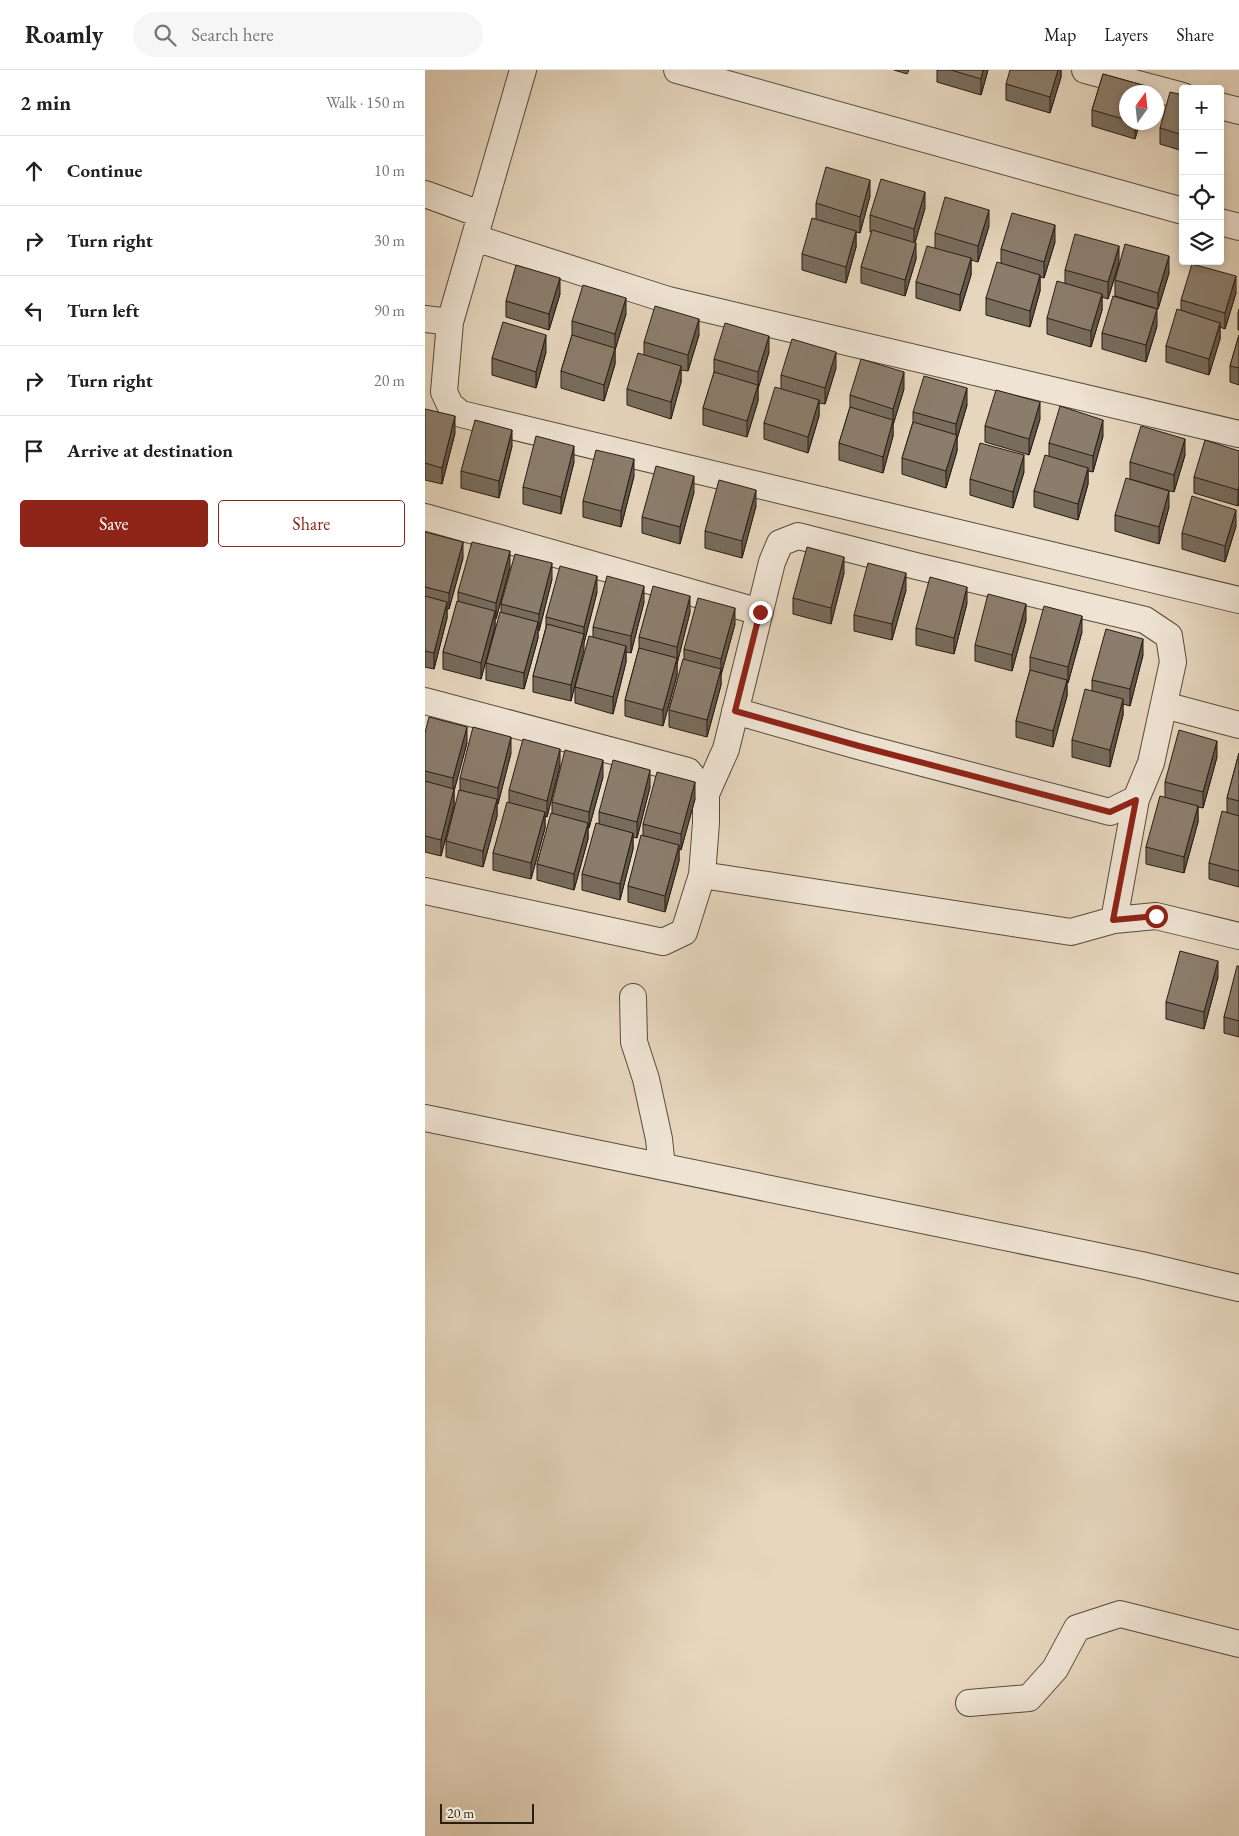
<!DOCTYPE html>
<html lang="en">
<head>
<meta charset="utf-8">
<style>
	:root { --surface:#fff; --page:#f6f6f6; --text:#202124; --muted:#757577; --line:#e0e0e0; --accent:#8f2418 }
	body { margin:0; font-family:"EB Garamond",serif; background:var(--page); color:var(--text) }
	.controls { position:absolute; right:15px; top:15px; display:grid; overflow:hidden; border-radius:5px; box-shadow:0 2px 8px #0003 }
	.controls button { width:45px; height:45px; display:grid; place-items:center; padding:0; border:0; border-bottom:1px solid var(--line); background:var(--surface); color:var(--text); font:25px sans-serif }
	.compass { position:absolute; left:694px; top:15px; width:45px; height:45px; border-radius:50%; background:var(--surface); box-shadow:0 2px 8px #0003; rotate:15deg }
	.scale { position:absolute; left:15px; bottom:12px; width:94px; box-sizing:border-box; padding-left:5px; border:2px solid #291d14; border-top:0; font-size:14px; line-height:18px; white-space:nowrap; color:#291d14; -webkit-text-stroke:4px #efe4d4; paint-order:stroke }
	.stop { position:absolute; width:15px; height:15px; margin:-11px; border:4px solid #8f2418; border-radius:50%; background:#fff }
	.stop.end { background:#8f2418; border-color:#fff; box-shadow:0 1px 5px #0008 }
	.list { margin:0; padding:0; list-style:none }
	h2 { display:flex; justify-content:space-between; align-items:center; height:65px; margin:0; padding:0 20px; font-size:21px }
	h2 small { font-size:16px; font-weight:400; color:var(--muted) }
	.list li { display:grid; grid-template-columns:32px 1fr auto; gap:15px; align-items:center; box-sizing:border-box; height:70px; padding:0 20px; border-top:1px solid var(--line) }
	.list b { display:block; font-size:19px; white-space:nowrap }
	.list em { font-size:16px; font-style:normal; color:var(--muted) }
	.actions { display:flex; gap:10px; padding:15px 20px }
	.actions a { flex:1; padding:11px 0; border:1px solid var(--accent); border-radius:5px; text-align:center; font-size:18px; color:var(--accent) }
	.actions .main { background:var(--accent); color:#fff }
	.icon { flex:none; width:28px; height:28px; fill:none; stroke:currentColor; stroke-width:2; stroke-linecap:round; stroke-linejoin:round }
	.map { position:relative; flex:none; width:814px; height:1766px; overflow:hidden }
	header { display:flex; align-items:center; gap:30px; box-sizing:border-box; height:70px; padding:0 25px; background:var(--surface); border-bottom:1px solid var(--line) }
	header strong { font-size:24px }
	nav { display:flex; gap:28px; margin-inline-start:auto; font-size:18px }
	.search { width:350px; height:45px; background:var(--page); display:flex; align-items:center; gap:12px; box-sizing:border-box; padding:0 18px; border-radius:28px; color:var(--muted); font-size:19px }
	main { display:flex }
	aside { flex:1; background:var(--surface) }
	.map>svg:first-child { display:block }
	.lines { fill:none; stroke-linecap:round; stroke-linejoin:round }
	.minor-casing { stroke:#584b3e; stroke-width:28 }
	.minor { stroke:#efe4d4; stroke-width:26 }
	.wall { fill:#786c5d; stroke:#291d14 }
	.shaded-wall { fill:#61584c; stroke:#291d14 }
	.building { fill:#8b7d6c; stroke:#291d14 }
	.route { stroke:#8f2418; stroke-width:6 }
</style>
</head>
<body>
<header>
<strong>Roamly</strong>
<div class="search"><svg class="icon" aria-label="search" viewBox="0 0 24 24"><circle cx="10" cy="10" r="6"/><path d="M15 15l6 6"/></svg>Search here</div>
<nav><a>Map</a><a>Layers</a><a>Share</a></nav>
</header>
<main>
<aside>
<h2>2 min<small>Walk · 150 m</small></h2>
<ul class="list">
<li><svg class="icon" aria-label="ahead" viewBox="0 0 24 24"><path d="M12 20V5M6 11l6-6 6 6"/></svg><div><b>Continue</b></div><em>10 m</em></li>
<li><svg class="icon" aria-label="right" viewBox="0 0 24 24"><path d="M7 20v-9h11M14 6l5 5-5 5"/></svg><div><b>Turn right</b></div><em>30 m</em></li>
<li><svg class="icon" aria-label="left" viewBox="0 0 24 24"><path d="M17 20v-9H6M10 6l-5 5 5 5"/></svg><div><b>Turn left</b></div><em>90 m</em></li>
<li><svg class="icon" aria-label="right" viewBox="0 0 24 24"><path d="M7 20v-9h11M14 6l5 5-5 5"/></svg><div><b>Turn right</b></div><em>20 m</em></li>
<li><svg class="icon" aria-label="arrive" viewBox="0 0 24 24"><path d="M6 21V4h12l-3 4 3 4H6"/></svg><div><b>Arrive at destination</b></div></li>
</ul>
<div class="actions"><a class="main">Save</a><a>Share</a></div>
</aside>
<div class="map">
<svg width="814" height="1766" viewBox="0 0 814 1766">
	<rect width="100%" height="100%" fill="#e6d6bd"/>
	<filter id="stains"><feTurbulence type="fractalNoise" baseFrequency=".004" numOctaves="4"/><feColorMatrix values="0 0 0 0 .2 0 0 0 0 .09 0 0 0 0 .02 0 0 0 .5 -.17"/></filter>
	<radialGradient id="worn" r=".72"><stop offset=".6" stop-color="#630" stop-opacity="0"/><stop offset="1" stop-color="#630" stop-opacity=".3"/></radialGradient>
	<g class="lines">
		<defs>
			<path id="minor" d="M98 0 25 252 19 322 25 335 36 344 814 530
				M252 0 758 141
				M660 0 758 26
				M795 36 814 41
				M0 124 55 144
				M795 152 814 157
				M50 168 243 230 814 364
				M0 249 25 252
				M0 447 335 542
				M0 631 263 701 281 724V753L277 805 259 862 238 872 0 821
				M739 635 814 655
				M281 724 301 679 347 492 355 473 373 466 491 496 720 550 744 566 748 592 726 693 711 729 685 742 433 676 310 641
				M277 805 646 862 689 850 731 846 814 866
				M689 850 711 729
				M208 927 209 972 221 1009 234 1069 237 1097
				M0 1048 716 1195 814 1218
				M544 1633 604 1628 630 1599 652 1558 695 1544 814 1574"/>
		</defs>
		<!-- minor casing -->
		<use href="#minor" class="minor-casing"/>
		<!-- minor -->
		<use href="#minor" class="minor"/>
	</g>
	<!-- wall -->
	<path class="wall" d="M469 0H484L482 4Z
		M512 0H563L556 25 512 12Z
		M636 0V7L625 43 581 30V14Z
		M678 4 721 16V22H702V52H715L710 69 667 56V40Z
		M758 25V81L735 74V58Z
		M445 126 435 163 431 162V177L421 213 377 200V184L391 149V133Z
		M500 138 490 173 491 189 480 226 436 213V197L447 162H445V145Z
		M564 156 553 192 546 190V205L535 241 491 228V212L510 178V163Z
		M630 172 619 208 615 207V221L605 257 561 245V228L576 193V179Z
		M694 193 683 229 677 227V240L666 277 622 264V248L640 213V200Z
		M744 203 733 239 690 226V210Z
		M811 223 800 259 795 257V269L784 305 741 292V276L756 241V230Z
		M135 224 124 260 81 247V231Z
		M814 239V260H813V243Z
		M201 244 190 280V294L179 331 136 318V301L147 265V251Z
		M732 256 721 292 677 279V263Z
		M274 265 263 301 256 300V312L246 349 202 335V319L219 285V272Z
		M814 265V315L805 312V296Z
		M121 282 111 318 67 305V288Z
		M344 282 333 319V331L322 367 278 355V338L289 303V289Z
		M411 298 400 334 394 333V346L383 383 339 369V353L356 319V305Z
		M479 319 468 355V366L458 403 414 390V373L425 337V325Z
		M542 335 532 369V381L521 418 477 404V388L488 352V342Z
		M0 339 30 363 17 414 0 410Z
		M615 349 604 385 560 372V356Z
		M678 366 668 402 663 401V414L653 450 609 437V421L624 386V373Z
		M87 376 74 428 36 418V401Z
		M814 381V433L813 436 769 423V407Z
		M760 385 749 422 705 409V392Z
		M149 392 136 444 98 434V417Z
		M599 402 588 438 545 425V409Z
		M209 406 196 457 158 447V431Z
		M269 422 255 474 217 463V447Z
		M331 436 317 488 280 478V461Z
		M744 437 734 474 690 461V445Z
		M811 456 800 492 757 479V463Z
		M0 462 38 488 24 539H22V548L9 599 0 597Z
		M85 497 71 549 70 548V557L56 609 18 599V582L33 531V522Z
		M419 503 406 554 368 544V528Z
		M127 509 114 561 113 560V568L99 619 61 610V593L76 542V534Z
		M481 520 467 570 429 561V545Z
		M172 522 159 573 146 631 108 622V606L121 557V547Z
		M219 532 206 583 201 582V592L188 644 150 633V617L168 568V557Z
		M542 533 529 584 491 575V558Z
		M265 542 252 593V605L238 656 200 646V630L214 578V567Z
		M601 550 587 601 550 591V575Z
		M310 554 296 605V615L282 667 244 657V640L259 589V579Z
		M657 562 643 613H642V626L628 677 591 667V651L605 600V587Z
		M718 585 705 636 698 634V645L685 697 647 687V670L667 621V610Z
		M0 663 42 673 29 721V735L16 786 0 782Z
		M86 683 73 734H72V746L58 797 21 787V771L35 720V708Z
		M814 683V817L784 809V793L802 743V728Z
		M792 687 778 738 773 737V752L759 803 721 794V777L740 727V712Z
		M135 695 122 747 120 746V758L106 809 68 800V783L84 733V720Z
		M178 707 164 758H163V769L149 820 112 810V794L127 743V732Z
		M225 717 212 768 208 767V779L195 830 157 820V804L174 754V742Z
		M270 729 256 780 254 779V791L240 842 203 832V816L218 765V754Z
		M814 896V967L799 963V947Z
		M793 907 779 959 741 949V932Z"/>
	<!-- shaded-wall -->
	<path class="shaded-wall" d="M558 0H563L556 25V9Z
		M633 0H636V7L625 43V27Z
		M710 52H715L710 69Z
		M445 110V126L435 163V147Z
		M500 122V138L489 175V159Z
		M564 140V156L553 192V176Z
		M630 155V172L619 208V192Z
		M431 161V177L421 213V197Z
		M491 173V189L480 226V210Z
		M694 176V193L683 229V212Z
		M744 186V203L733 239V223Z
		M546 188V205L535 241V225Z
		M615 205V221L605 257V241Z
		M811 206V223L800 259V243Z
		M135 208V224L124 260V244Z
		M677 224V240L666 277V261Z
		M201 228V244L190 280V264Z
		M732 239V256L721 292V275Z
		M274 249V265L263 301V285Z
		M795 253V269L784 305V289Z
		M121 265V282L111 318V302Z
		M344 266V282L333 319V302Z
		M190 278V294L179 331V315Z
		M411 282V298L400 334V318Z
		M256 296V312L246 349V332Z
		M479 302V319L468 355V366L458 403V387L468 350V339Z
		M333 315V331L322 367V351Z
		M542 318V335L532 369V381L521 418V401L531 366V354Z
		M394 330V346L383 383V367Z
		M615 332V349L604 385V369Z
		M30 346V363L17 414V398Z
		M678 350V366L668 402V386Z
		M87 360V376L74 428V411Z
		M760 369V385L749 422V405Z
		M149 376V392L136 444V427Z
		M599 385V402L588 438V422Z
		M209 389V406L196 457V441Z
		M663 398V414L653 450V434Z
		M269 406V422L255 474V457Z
		M814 416V433L813 436V420Z
		M331 420V436L317 488V471Z
		M744 421V437L734 474V457Z
		M811 440V456L800 492V476Z
		M38 472V488L24 539V523Z
		M85 481V497L71 549V533Z
		M419 487V503L406 554V538Z
		M127 493V509L114 561V544Z
		M481 503V520L467 570V554Z
		M172 506V522L159 573V580L146 631V615L159 565V557Z
		M219 516V532L206 583V566Z
		M542 517V533L529 584V568Z
		M265 526V542L252 594V577Z
		M22 532V548L9 599V583Z
		M601 534V550L587 601V585Z
		M310 538V554L296 605V589Z
		M70 541V557L56 609V593Z
		M657 546V562L643 613V597Z
		M113 552V568L99 619V603Z
		M718 569V585L705 636V619Z
		M201 576V592L188 644V627Z
		M252 588V605L238 656V640Z
		M296 599V615L282 667V650Z
		M642 610V626L628 677V661Z
		M698 629V645L685 697V680Z
		M42 657V673L29 721V735L16 786V770L28 722V708Z
		M86 667V683L73 734V718Z
		M792 671V687L778 738V722Z
		M135 679V695L122 747V731Z
		M178 690V707L164 758V742Z
		M225 700V717L212 768V752Z
		M270 712V729L256 780V764Z
		M72 729V746L58 797V781Z
		M773 736V752L759 803V787Z
		M120 742V758L106 809V793Z
		M163 753V769L149 820V804Z
		M208 763V779L195 830V814Z
		M254 775V791L240 842V826Z
		M793 891V907L779 959V942Z"/>
	<!-- building -->
	<path class="building" d="M526 0H558L556 9Z
		M585 0H633L625 27 581 14Z
		M678 4 721 16 719 22H702V50L667 40Z
		M745 22 758 25V65L735 58Z
		M401 97 445 110 435 147 391 133Z
		M456 109 500 122 489 159 445 145Z
		M520 127 564 140 553 176 510 163Z
		M587 143 630 155 619 192 576 179Z
		M387 148 431 161 421 197 377 184Z
		M447 160 491 173 480 210 436 197Z
		M650 164 694 176 683 212 640 200Z
		M700 174 744 186 733 223 690 210Z
		M502 176 546 188 535 225 491 212Z
		M572 192 615 205 605 241 561 228Z
		M767 194 811 206 800 243 756 230Z
		M91 195 135 208 124 244 81 231Z
		M632 211 677 224 666 261 622 248Z
		M158 215 201 228 190 264 147 251Z
		M688 226 732 239 721 275 677 263Z
		M230 236 274 249 263 285 219 272Z
		M752 239 795 253 784 289 741 276Z
		M78 252 121 265 111 302 67 288Z
		M300 253 344 266 333 302 289 289Z
		M147 265 190 278 179 315 136 301Z
		M814 265V298L805 296Z
		M367 269 411 282 400 318 356 305Z
		M213 283 256 296 246 332 202 319Z
		M436 289 479 302 468 339 425 325Z
		M289 302 333 315 322 351 278 338Z
		M499 306 542 318 531 354 488 342Z
		M350 317 394 330 383 367 339 353Z
		M571 320 615 332 604 369 560 356Z
		M635 336 678 350 668 386 624 373Z
		M425 337 468 350 458 387 414 373Z
		M0 339 30 346 17 398 0 393Z
		M50 350 87 360 74 411 36 401Z
		M488 352 532 365 521 401 477 388Z
		M716 356 760 369 749 405 705 392Z
		M111 366 149 376 136 427 98 417Z
		M780 370 814 381V416L813 420 769 407Z
		M555 373 599 385 588 422 545 409Z
		M171 380 209 389 196 441 158 431Z
		M620 385 663 398 653 434 609 421Z
		M231 396 269 406 255 457 217 447Z
		M701 408 744 421 734 457 690 445Z
		M294 410 331 420 317 471 280 461Z
		M767 426 811 440 800 476 757 463Z
		M0 462 38 472 24 523 0 517Z
		M47 472 85 481 71 533 33 522Z
		M382 477 419 487 406 538 368 528Z
		M90 484 127 493 114 544 76 534Z
		M443 493 481 503 467 554 429 545Z
		M135 496 172 506 159 557 121 547Z
		M182 506 219 516 206 566 168 557Z
		M505 507 542 517 529 568 491 558Z
		M228 516 265 526 252 577 214 567Z
		M563 524 601 534 587 585 550 575Z
		M0 526 22 532 9 583 0 581Z
		M273 528 310 538 296 589 259 579Z
		M32 531 70 541 56 593 18 582Z
		M619 536 657 546 643 597 605 587Z
		M75 542 113 552 99 603 61 593Z
		M122 554 159 564 146 615 108 606Z
		M681 559 718 569 705 619 667 610Z
		M164 566 201 576 188 627 150 617Z
		M214 578 252 588 238 640 200 630Z
		M258 589 296 599 282 650 244 640Z
		M605 600 642 610 628 661 591 651Z
		M660 619 698 629 685 680 647 670Z
		M4 647 42 657 28 708 0 701V663Z
		M48 657 86 667 73 718 35 708Z
		M754 660 792 671 778 722 740 712Z
		M98 669 135 679 122 731 84 720Z
		M140 680 178 690 164 742 127 732Z
		M814 683V731L802 728Z
		M188 690 225 700 212 752 174 742Z
		M232 702 270 712 256 764 218 754Z
		M0 711 29 719 16 770 0 766Z
		M34 720 72 729 58 781 21 771Z
		M735 726 773 736 759 787 721 777Z
		M82 732 120 742 106 793 68 783Z
		M797 741 814 746V801L784 793Z
		M126 743 163 753 149 804 112 794Z
		M171 753 208 763 195 814 157 804Z
		M216 765 254 775 240 826 203 816Z
		M755 881 793 891 779 942 741 932Z
		M812 896H814V951L799 947Z"/>
	<g class="lines">
		<!-- route -->
		<path class="route" d="M335 542 310 641 434 676 685 742 711 730 688 850 731 846"/>
	</g>
	<rect width="100%" height="100%" filter="url(#stains)"/>
	<rect width="100%" height="100%" fill="url(#worn)"/>
</svg>
<div class="controls">
<button>+</button>
<button>−</button>
<button><svg class="icon" aria-label="locate" viewBox="0 0 24 24"><circle cx="12" cy="12" r="6"/><path d="M12 2v4M12 18v4M2 12h4M18 12h4"/></svg></button>
<button><svg class="icon" aria-label="layers" viewBox="0 0 24 24"><path d="M12 4l9 5-9 5-9-5zM3 14l9 5 9-5"/></svg></button>
</div>
<svg class="compass" viewBox="-18 -18 36 36"><path d="M0-13l5 13h-10z" fill="#e53935"/><path d="M0 13l5-13h-10z" fill="#757577"/></svg>
<div class="scale">20 m</div>
<div class="stop" style="left:731px;top:846px"></div>
<div class="stop end" style="left:335px;top:542px"></div>
</div>
</main>
</body>
</html>
